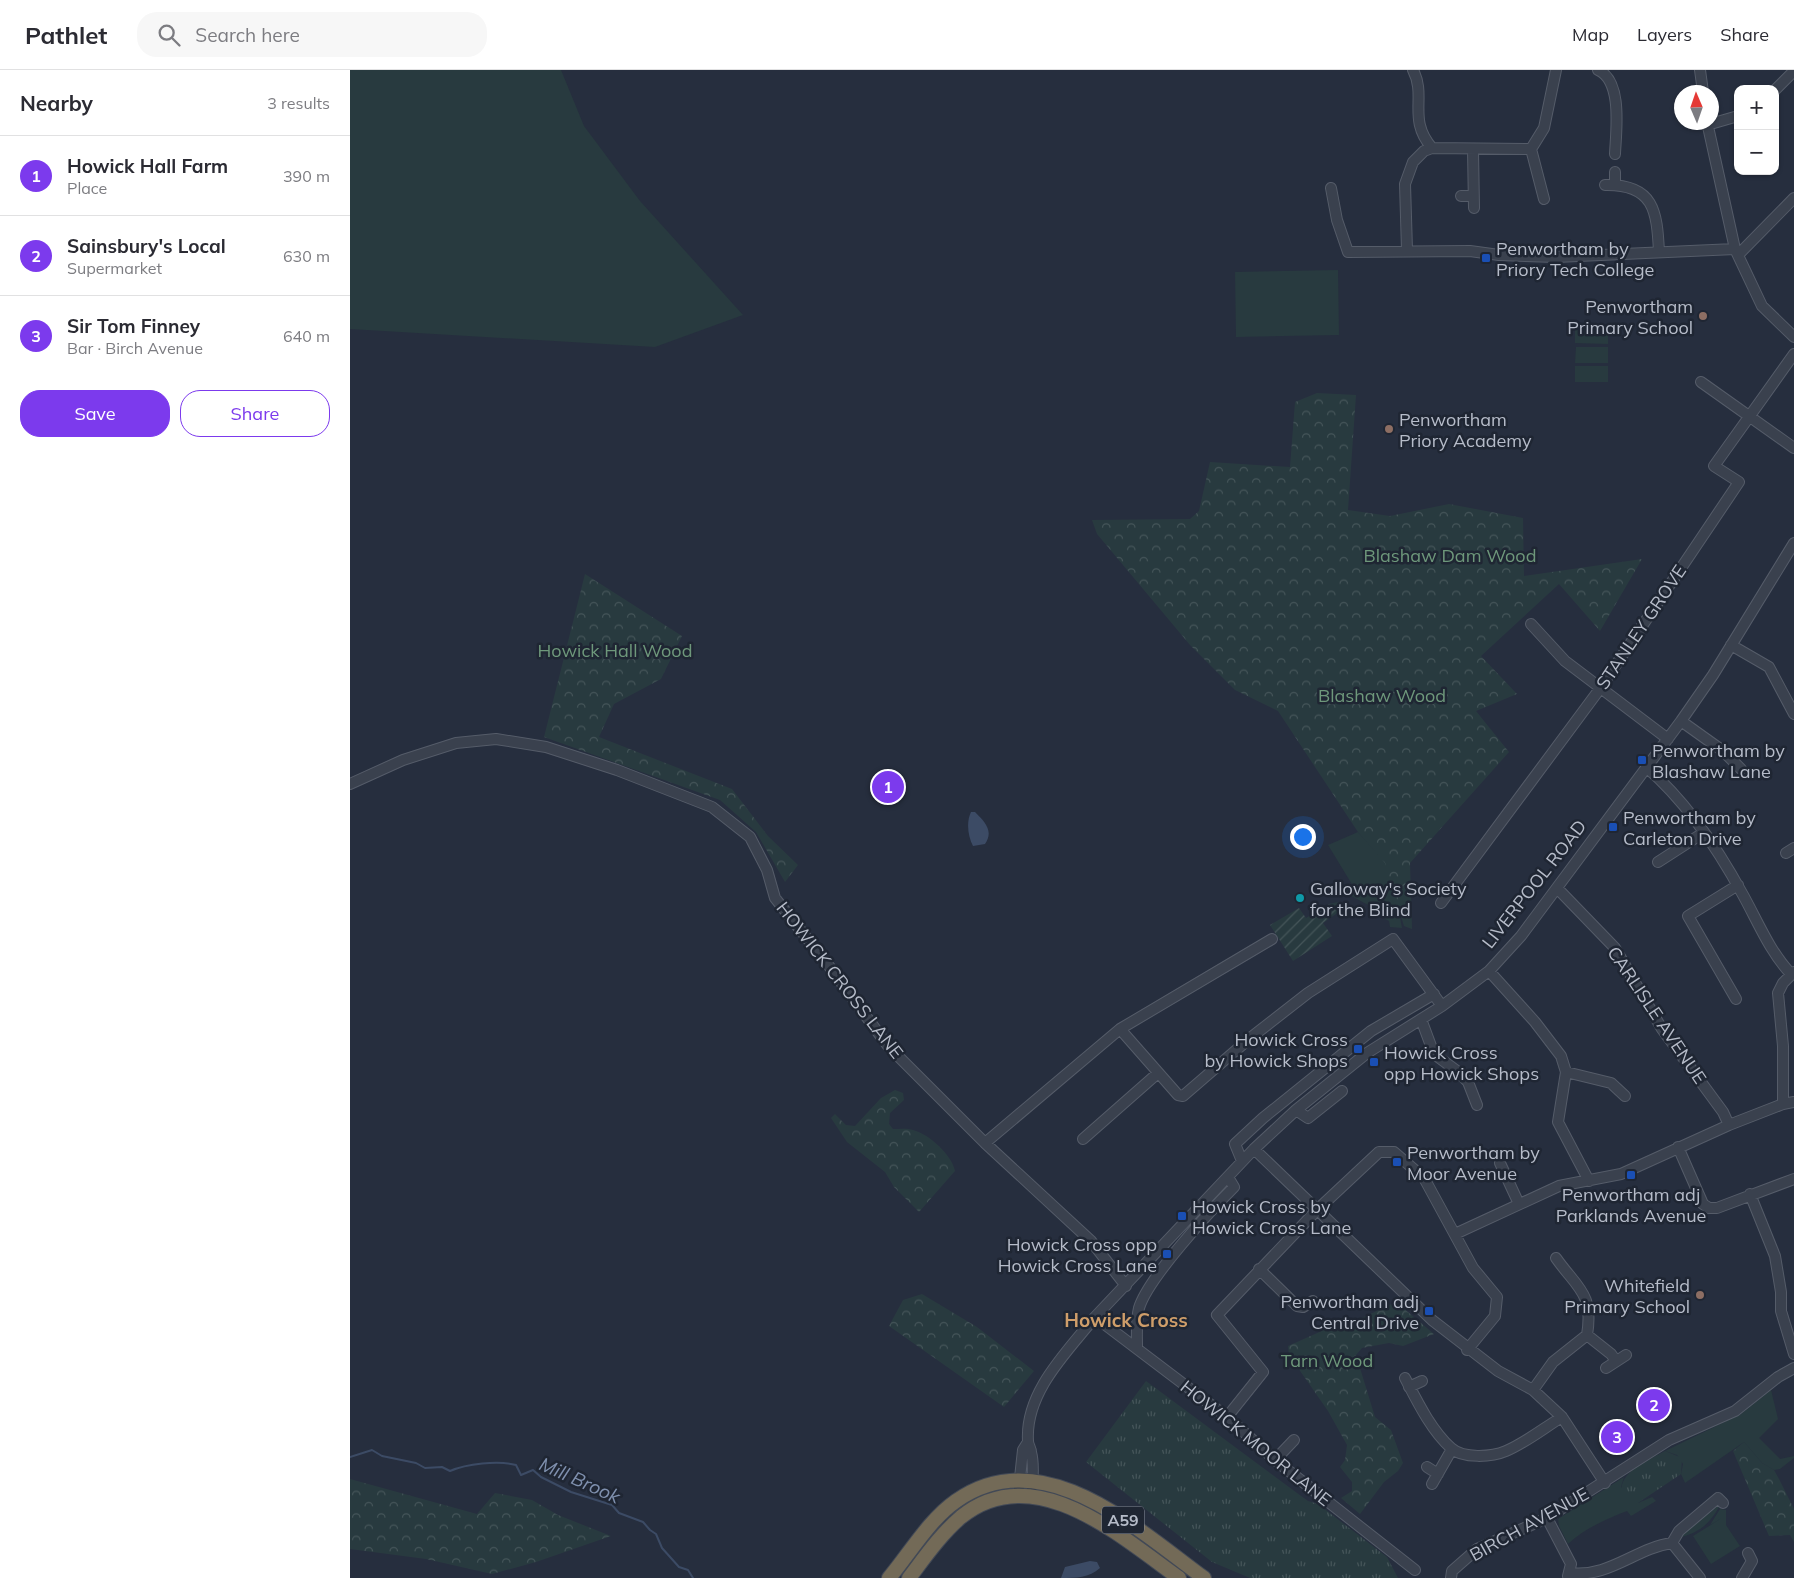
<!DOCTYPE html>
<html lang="en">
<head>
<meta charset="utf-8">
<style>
	:root { --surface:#fff; --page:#f7f7f7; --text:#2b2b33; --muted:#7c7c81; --line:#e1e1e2; --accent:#7c3aed }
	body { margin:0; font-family:Mulish,sans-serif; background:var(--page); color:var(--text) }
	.controls { position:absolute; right:15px; top:15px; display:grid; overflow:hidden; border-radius:10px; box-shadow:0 1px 4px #0004 }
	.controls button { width:45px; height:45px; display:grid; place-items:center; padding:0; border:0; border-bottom:1px solid var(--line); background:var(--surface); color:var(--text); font:25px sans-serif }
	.compass { position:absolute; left:1324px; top:15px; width:45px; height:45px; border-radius:50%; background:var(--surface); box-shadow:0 1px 4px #0004; rotate:358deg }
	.you { position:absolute; left:952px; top:766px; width:18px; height:18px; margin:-12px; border:4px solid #fff; border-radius:50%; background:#1a73e8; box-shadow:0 0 0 8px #1a73e833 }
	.badge { display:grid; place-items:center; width:32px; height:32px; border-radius:50%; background:var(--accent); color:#fff; font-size:16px; font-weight:700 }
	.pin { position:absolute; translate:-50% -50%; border:2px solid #fff; box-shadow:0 1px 5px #0006 }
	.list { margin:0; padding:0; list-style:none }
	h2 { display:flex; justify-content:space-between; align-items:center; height:65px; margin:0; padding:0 20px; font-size:21px }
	h2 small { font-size:16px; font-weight:400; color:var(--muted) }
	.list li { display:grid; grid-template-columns:32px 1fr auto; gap:15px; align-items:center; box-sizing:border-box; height:80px; padding:0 20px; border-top:1px solid var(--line) }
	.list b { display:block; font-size:19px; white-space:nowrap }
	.list p { margin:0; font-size:16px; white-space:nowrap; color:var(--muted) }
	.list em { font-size:16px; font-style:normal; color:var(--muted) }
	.actions { display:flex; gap:10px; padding:15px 20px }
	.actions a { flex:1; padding:11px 0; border:1px solid var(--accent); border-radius:20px; text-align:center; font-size:18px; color:var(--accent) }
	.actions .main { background:var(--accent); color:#fff }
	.icon { flex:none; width:28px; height:28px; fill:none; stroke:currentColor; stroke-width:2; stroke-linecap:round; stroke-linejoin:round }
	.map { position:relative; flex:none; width:1444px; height:1508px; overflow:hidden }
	header { display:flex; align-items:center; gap:30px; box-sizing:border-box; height:70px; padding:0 25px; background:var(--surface); border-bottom:1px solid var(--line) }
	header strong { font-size:24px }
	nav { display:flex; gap:28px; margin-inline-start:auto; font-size:18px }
	.search { width:350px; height:45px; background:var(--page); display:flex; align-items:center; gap:12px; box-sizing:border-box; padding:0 18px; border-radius:20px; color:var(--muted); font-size:19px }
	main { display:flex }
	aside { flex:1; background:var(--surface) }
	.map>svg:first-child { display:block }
	.grass { fill:#283a3f }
	.forest { fill:url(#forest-crowns) }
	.park { fill:url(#park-tufts) }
	.garden { fill:url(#garden-furrows) }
	.water { fill:#3c4b65 }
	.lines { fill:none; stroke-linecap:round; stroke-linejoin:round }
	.stream { stroke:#3c4b65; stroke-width:2 }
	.minor-casing { stroke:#555c69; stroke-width:12 }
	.highway-casing { stroke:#424956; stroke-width:16 }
	.minor { stroke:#3a414e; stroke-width:10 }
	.highway { stroke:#736a57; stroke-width:14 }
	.transit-dot { fill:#1a4fb4; stroke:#1f2633; stroke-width:2 }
	.education-dot { fill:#8d6e63; stroke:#1f2633; stroke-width:2 }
	.culture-dot { fill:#0f9aa8; stroke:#1f2633; stroke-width:2 }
	.labels { text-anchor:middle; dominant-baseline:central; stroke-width:5; stroke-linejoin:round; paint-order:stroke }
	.shield { fill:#1f2633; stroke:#898f9c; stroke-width:1 }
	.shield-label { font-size:16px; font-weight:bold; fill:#b6bcc9 }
	.poi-label { font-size:18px; fill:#b6bcc9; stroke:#1f2633; text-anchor:start }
	.park-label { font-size:18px; fill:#6e987b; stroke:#1f2633 }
	.street-label { font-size:18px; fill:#b6bcc9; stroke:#1f2633 }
	.neighbourhood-label { font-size:19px; font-weight:bold; fill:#cf9e6a; stroke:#1f2633 }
	.water-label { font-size:19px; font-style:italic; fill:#7f90ae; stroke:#1f2633 }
</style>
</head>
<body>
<header>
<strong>Pathlet</strong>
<div class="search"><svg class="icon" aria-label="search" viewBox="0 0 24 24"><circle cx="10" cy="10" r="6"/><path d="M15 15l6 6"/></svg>Search here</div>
<nav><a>Map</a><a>Layers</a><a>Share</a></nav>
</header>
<main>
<aside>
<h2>Nearby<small>3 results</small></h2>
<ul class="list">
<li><span class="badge">1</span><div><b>Howick Hall Farm</b><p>Place</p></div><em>390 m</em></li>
<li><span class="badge">2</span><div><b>Sainsbury's Local</b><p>Supermarket</p></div><em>630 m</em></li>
<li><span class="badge">3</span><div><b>Sir Tom Finney</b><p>Bar · Birch Avenue</p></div><em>640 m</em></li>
</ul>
<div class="actions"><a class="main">Save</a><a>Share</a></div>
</aside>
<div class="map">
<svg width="1444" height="1508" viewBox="0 0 1444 1508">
	<defs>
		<pattern id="forest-crowns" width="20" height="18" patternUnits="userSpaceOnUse" patternTransform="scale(1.25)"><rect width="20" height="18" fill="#283a3f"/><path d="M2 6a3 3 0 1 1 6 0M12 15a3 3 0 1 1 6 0" fill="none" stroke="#455559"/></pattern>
		<pattern id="park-tufts" width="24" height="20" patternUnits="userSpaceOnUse" patternTransform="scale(1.25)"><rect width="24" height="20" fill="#283a3f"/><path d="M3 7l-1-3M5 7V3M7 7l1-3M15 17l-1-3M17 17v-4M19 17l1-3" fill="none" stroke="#455559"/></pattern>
		<pattern id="garden-furrows" width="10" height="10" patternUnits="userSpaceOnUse" patternTransform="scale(1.25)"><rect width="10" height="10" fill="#283a3f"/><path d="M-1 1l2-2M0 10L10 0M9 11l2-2" fill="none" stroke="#455559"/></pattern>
	</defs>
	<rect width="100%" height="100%" fill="#262e3e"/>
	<!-- grass -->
	<path class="grass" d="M0 0H211L234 56 290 131 393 245 305 277 0 259Z
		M988 200 989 265 886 267 885 202Z
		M1225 257H1258V274L1225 273Z
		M1226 277H1258V293H1225Z
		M1225 296H1258V312H1225Z
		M1008 762 1036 793 1045 819 1052 858 1040 857 1039 851 1018 840 1020 836 994 822 1003 816 978 775Z
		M1421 1320 1428 1349 1409 1368 1430 1389 1444 1386V1388L1430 1399 1424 1400 1412 1393 1394 1372 1335 1413 1331 1404 1333 1394 1327 1385 1315 1381 1391 1344Z
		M1274 1407 1271 1417 1288 1433 1302 1427 1306 1431 1281 1446 1277 1441C1256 1449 1234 1459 1218 1474L1209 1456 1208 1449Z
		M1367 1435 1369 1437C1359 1455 1348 1463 1328 1468Z
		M1370 1439 1376 1440V1455L1390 1476 1361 1494 1343 1466 1372 1448 1360 1455Z"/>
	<!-- forest -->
	<path class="forest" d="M967 323 1006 325 998 440 1040 446 1099 434 1173 448 1174 506 1292 489 1250 561 1209 514 1131 586 1167 624 1126 641 1159 682 1060 793 1062 859 1054 856 1035 793 1008 762 928 641 885 620 840 575 747 464 742 450 840 449 849 441 860 392 940 397 945 332Z
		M235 504 332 566 311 609 264 634 249 667 382 719 418 766 448 795 435 812 406 762 370 730 194 667Z
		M545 1020 553 1023 554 1030 540 1043 539 1054 543 1059C549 1059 557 1058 563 1060 579 1064 602 1085 605 1101L569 1142 544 1117 535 1102 497 1072 481 1048 485 1044 496 1055 505 1056 531 1028Z
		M572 1224 627 1257 684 1301 654 1337 539 1256 553 1230Z
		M1046 1232 1084 1264 1053 1276 1039 1273 1012 1278 1006 1285 1025 1347 1041 1360 1053 1393 1048 1401 1034 1412 1010 1444 991 1428 1002 1421V1412L990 1397 995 1390 997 1375 978 1341 939 1285 938 1276 974 1260H986Z
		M1394 1372 1412 1393 1424 1400 1429 1409 1444 1439V1472L1440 1465 1419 1466 1383 1381Z
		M0 1409 127 1444 145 1423 182 1430 208 1445 261 1466 186 1492 142 1504 76 1489 0 1479Z"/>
	<!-- park -->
	<path class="park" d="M796 1311 947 1423 958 1431 968 1434 1037 1487 1048 1508H900L862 1492 736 1392Z
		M1315 1381 1332 1388 1331 1404 1288 1433C1280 1433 1274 1431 1272 1424 1267 1402 1300 1390 1315 1381Z"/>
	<!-- garden -->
	<path class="garden" d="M988 832 993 839 973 853 982 866 943 891 920 855 949 838 956 848 979 834Z"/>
	<!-- water -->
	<path class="water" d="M621 742H625C635 752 644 761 635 774L623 776C618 767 616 752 621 742Z
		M740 1491 747 1492 750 1498C739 1508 726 1508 711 1508L715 1497Z"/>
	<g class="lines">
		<!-- stream -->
		<path class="stream" d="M0 1387 22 1380 32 1386 66 1393 75 1398 92 1397 100 1401C116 1394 148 1390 166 1395L171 1405 183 1400 191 1407 221 1422 262 1435 269 1443 293 1452 300 1460 306 1464 312 1478 329 1497 338 1500 343 1508"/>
		<defs>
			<path id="minor" d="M1063 0C1077 27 1057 49 1082 78
				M1248 0C1273 11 1266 61 1265 84
				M1350 0 1353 22
				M1425 20 1444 1
				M1357 52 1385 179 1412 236 1444 267
				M1357 55 1388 46
				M1181 79 1194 129
				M1123 80 1124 138
				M1265 102V115
				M1255 115C1304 114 1307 141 1309 182
				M981 118 987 150 998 182 1120 181 1149 185 1206 187 1385 179
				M1111 126H1123
				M1057 180 1055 114 1063 92 1074 81 1082 78 1181 79 1194 58 1206 0
				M1388 185 1444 128
				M1351 312 1444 378
				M1181 554 1215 591 1318 669
				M1381 575 1419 597 1444 644
				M1331 651 1373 681 1391 699
				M1296 697C1336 731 1368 779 1393 825 1408 852 1420 882 1441 904
				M0 714 53 690 106 673 146 669 196 677 267 700 362 737 400 767 417 800 425 828 479 896 538 976 635 1073 741 1171 776 1216
				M1436 783 1444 778
				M1308 792 1353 763
				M1207 818 1265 878 1312 959 1373 1042 1379 1055
				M1091 833 1249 620 1389 412 1364 396 1444 284
				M1139 901 1185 952 1211 986 1216 1002 1208 1052 1239 1111
				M1386 929 1338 846 1388 815
				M1071 949 1084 984 1107 1001 1118 1012 1127 1035
				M770 959 828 1025 833 1026 899 969 958 923 1043 869 1092 936
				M1216 1002 1261 1013 1275 1026
				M1433 1034V976L1428 923 1433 913 1444 902
				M946 1040 958 1048 992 1021
				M733 1069 808 1003
				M635 1073 770 959 922 869
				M1328 1077 1353 1134 1359 1138H1367L1444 1109
				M904 1079 1082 1250 1148 1301 1183 1320 1212 1347 1255 1413
				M892 1091 885 1074 913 1048 1021 961 1084 924
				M1150 1093 1169 1134
				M1400 1124 1425 1186 1431 1222V1241L1444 1284
				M1105 1164 1209 1116 1271 1104 1379 1055 1433 1034 1444 1032
				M909 1199 947 1236 953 1237 963 1231
				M745 1247 877 1347 925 1390 1065 1500
				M1237 1265 1261 1284 1266 1291
				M787 1277C787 1265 786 1250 789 1238 798 1208 860 1141 884 1117L878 1107
				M1256 1298 1276 1285
				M1055 1308C1067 1331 1081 1360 1101 1378 1113 1389 1142 1387 1156 1381 1175 1373 1194 1358 1212 1347
				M1059 1317 1072 1311
				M1183 1320 1203 1292 1237 1265C1244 1223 1227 1218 1206 1188
				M877 1347 913 1302 867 1245 967 1140 1029 1082H1044L1074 1108 1123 1198 1147 1227 1145 1246 1117 1280
				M925 1390 944 1370
				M1077 1397 1088 1404
				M1082 1414 1102 1379
				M669 1417 673 1380 678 1372
				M682 1417C683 1406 684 1393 681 1382 681 1378 678 1375 678 1371 675 1322 717 1282 745 1247L904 1079 946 1040 1017 983 1092 936 1139 901 1171 866 1331 651 1363 605 1444 473
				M1197 1448 1221 1494 1218 1506
				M1322 1473 1329 1461 1368 1428 1373 1433
				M1220 1503C1259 1508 1286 1478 1322 1473L1350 1508
				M1101 1508 1102 1501 1127 1479 1197 1448 1319 1370 1385 1341 1428 1307 1444 1298
				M1392 1508 1402 1491 1398 1483"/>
			<path id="highway" d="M539 1508C560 1483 579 1450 606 1431 692 1370 787 1459 854 1508
				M559 1508C575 1487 591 1464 611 1447 684 1388 770 1466 829 1508"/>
		</defs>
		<!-- minor casing -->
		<use href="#minor" class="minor-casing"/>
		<!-- highway casing -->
		<use href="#highway" class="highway-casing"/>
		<!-- minor -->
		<use href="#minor" class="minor"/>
		<!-- highway -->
		<use href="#highway" class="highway"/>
	</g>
	<!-- markers -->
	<g class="transit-dot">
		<rect x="1131" y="183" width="10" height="10" rx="2.5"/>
		<rect x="1287" y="685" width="10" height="10" rx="2.5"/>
		<rect x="1258" y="752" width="10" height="10" rx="2.5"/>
		<rect x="1003" y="974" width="10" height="10" rx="2.5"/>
		<rect x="1019" y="987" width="10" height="10" rx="2.5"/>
		<rect x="1042" y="1087" width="10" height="10" rx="2.5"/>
		<rect x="1276" y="1100" width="10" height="10" rx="2.5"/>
		<rect x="827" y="1141" width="10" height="10" rx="2.5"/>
		<rect x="812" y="1179" width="10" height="10" rx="2.5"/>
		<rect x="1074" y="1236" width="10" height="10" rx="2.5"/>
	</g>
	<g class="education-dot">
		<circle cx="1353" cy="246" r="5"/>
		<circle cx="1039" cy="359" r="5"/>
		<circle cx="1350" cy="1225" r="5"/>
	</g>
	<circle class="culture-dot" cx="950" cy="828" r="5"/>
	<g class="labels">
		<!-- shield labels -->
		<rect class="shield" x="752" y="1436.5" width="42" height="27" rx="4"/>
		<g class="shield-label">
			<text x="773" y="1450">A59</text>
		</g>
		<!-- poi labels -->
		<g class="poi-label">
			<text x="1146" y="178">Penwortham by<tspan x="1146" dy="21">Priory Tech College</tspan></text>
			<text x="1343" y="236" text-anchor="end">Penwortham<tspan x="1343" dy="21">Primary School</tspan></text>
			<text x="1049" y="349">Penwortham<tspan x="1049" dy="21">Priory Academy</tspan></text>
			<text x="1302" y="680">Penwortham by<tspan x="1302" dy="21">Blashaw Lane</tspan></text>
			<text x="1273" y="747">Penwortham by<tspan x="1273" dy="21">Carleton Drive</tspan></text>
			<text x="960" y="818">Galloway's Society<tspan x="960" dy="21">for the Blind</tspan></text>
			<text x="998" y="969" text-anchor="end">Howick Cross<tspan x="998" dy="21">by Howick Shops</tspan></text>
			<text x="1034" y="982">Howick Cross<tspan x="1034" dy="21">opp Howick Shops</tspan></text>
			<text x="1057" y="1082">Penwortham by<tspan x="1057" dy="21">Moor Avenue</tspan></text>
			<text x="1281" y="1124" text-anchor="middle">Penwortham adj<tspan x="1281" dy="21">Parklands Avenue</tspan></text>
			<text x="842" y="1136">Howick Cross by<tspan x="842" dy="21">Howick Cross Lane</tspan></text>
			<text x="807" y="1174" text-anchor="end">Howick Cross opp<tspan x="807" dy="21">Howick Cross Lane</tspan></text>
			<text x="1340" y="1215" text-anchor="end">Whitefield<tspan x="1340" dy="21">Primary School</tspan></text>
			<text x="1069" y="1231" text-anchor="end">Penwortham adj<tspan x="1069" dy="21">Central Drive</tspan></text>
		</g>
		<!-- park labels -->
		<g class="park-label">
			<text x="1100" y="485">Blashaw Dam Wood</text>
			<text x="265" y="580">Howick Hall Wood</text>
			<text x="1032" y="625">Blashaw Wood</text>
			<text x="977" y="1290">Tarn Wood</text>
		</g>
		<!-- street labels -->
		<g class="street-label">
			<text transform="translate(1291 557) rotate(-56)">STANLEY GROVE</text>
			<text transform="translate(1184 814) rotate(-52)">LIVERPOOL ROAD</text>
			<text transform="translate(490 910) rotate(52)">HOWICK CROSS LANE</text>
			<text transform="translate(1307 945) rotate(56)">CARLISLE AVENUE</text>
			<text transform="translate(906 1373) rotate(39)">HOWICK MOOR LANE</text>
			<text transform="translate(1179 1454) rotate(-29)">BIRCH AVENUE</text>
		</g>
		<!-- neighbourhood labels -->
		<g class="neighbourhood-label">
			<text x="776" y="1250">Howick Cross</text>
		</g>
		<!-- water labels -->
		<g class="water-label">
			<text transform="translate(230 1410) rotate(24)">Mill Brook</text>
		</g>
	</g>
</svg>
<div class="controls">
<button>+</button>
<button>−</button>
</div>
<svg class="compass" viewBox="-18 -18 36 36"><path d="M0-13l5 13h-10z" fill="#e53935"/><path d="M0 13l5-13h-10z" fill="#7c7c81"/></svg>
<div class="you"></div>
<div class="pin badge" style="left:538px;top:717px">1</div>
<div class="pin badge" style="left:1304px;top:1335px">2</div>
<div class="pin badge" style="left:1267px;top:1367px">3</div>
</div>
</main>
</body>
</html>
